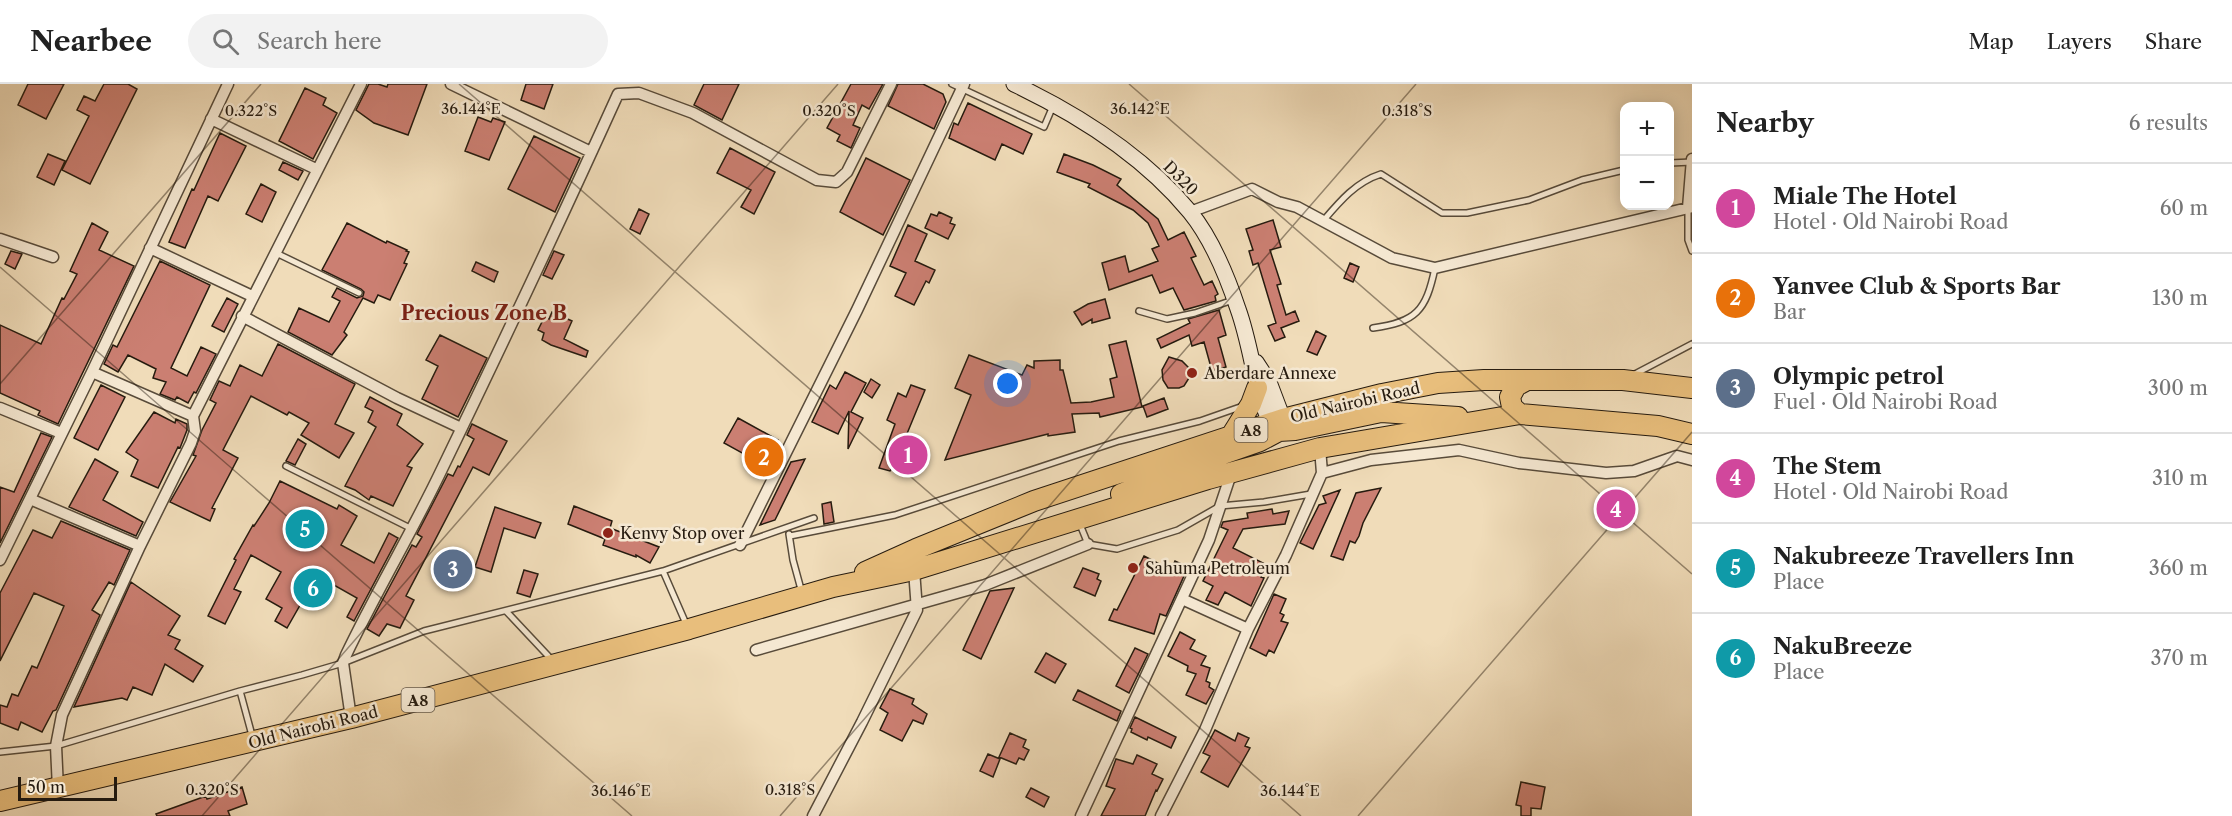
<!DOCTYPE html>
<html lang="en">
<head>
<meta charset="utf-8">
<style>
	:root { --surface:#fff; --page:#f2f2f2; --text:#222; --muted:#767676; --line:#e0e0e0; --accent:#8f2418 }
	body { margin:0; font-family:"Libre Caslon Text",serif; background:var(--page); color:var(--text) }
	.controls { position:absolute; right:18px; top:18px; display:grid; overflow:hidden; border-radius:12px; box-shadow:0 3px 15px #0003 }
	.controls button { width:54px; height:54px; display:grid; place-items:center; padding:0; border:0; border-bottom:2px solid var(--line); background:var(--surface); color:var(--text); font:30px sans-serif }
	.scale { position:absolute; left:18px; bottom:15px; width:99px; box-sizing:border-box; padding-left:6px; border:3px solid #261b0f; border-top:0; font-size:16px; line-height:21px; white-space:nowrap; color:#261b0f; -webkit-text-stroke:4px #f5e8d2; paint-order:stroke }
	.you { position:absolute; left:1008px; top:300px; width:21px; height:21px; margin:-15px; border:4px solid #fff; border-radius:50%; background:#1a73e8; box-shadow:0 0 0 9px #1a73e833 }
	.badge { display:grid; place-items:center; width:39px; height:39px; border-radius:50%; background:var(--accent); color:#fff; font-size:20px; font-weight:700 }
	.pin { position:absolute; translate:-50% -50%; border:3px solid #fff; box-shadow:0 2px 6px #0006 }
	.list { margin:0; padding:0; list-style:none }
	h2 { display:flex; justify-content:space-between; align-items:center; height:78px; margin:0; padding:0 24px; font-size:26px }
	h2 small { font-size:20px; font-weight:400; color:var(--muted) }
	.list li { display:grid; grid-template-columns:39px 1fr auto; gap:18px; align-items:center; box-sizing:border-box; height:90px; padding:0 24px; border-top:2px solid var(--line) }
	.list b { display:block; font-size:22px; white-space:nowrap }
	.list p { margin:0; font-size:20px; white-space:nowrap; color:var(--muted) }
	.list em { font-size:20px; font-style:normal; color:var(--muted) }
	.icon { flex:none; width:33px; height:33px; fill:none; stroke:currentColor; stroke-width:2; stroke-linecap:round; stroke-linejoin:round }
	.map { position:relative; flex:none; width:1692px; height:732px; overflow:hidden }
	header { display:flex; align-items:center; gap:36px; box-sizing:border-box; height:84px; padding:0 30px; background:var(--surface); border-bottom:2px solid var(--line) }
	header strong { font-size:28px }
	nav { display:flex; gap:33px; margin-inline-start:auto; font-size:21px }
	.search { width:420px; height:54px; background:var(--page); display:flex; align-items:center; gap:15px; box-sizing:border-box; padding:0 21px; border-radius:33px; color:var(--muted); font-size:22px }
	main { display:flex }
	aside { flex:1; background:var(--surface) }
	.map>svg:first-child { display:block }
	.building { fill:#cb7f72; stroke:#261b0f; stroke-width:1.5 }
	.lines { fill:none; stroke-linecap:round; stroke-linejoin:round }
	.lane-casing { stroke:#584b3a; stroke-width:8 }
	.street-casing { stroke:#584b3a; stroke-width:13 }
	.secondary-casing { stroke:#261b0f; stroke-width:17 }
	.highway-casing { stroke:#261b0f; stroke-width:22 }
	.lane { stroke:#f5e8d2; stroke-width:5 }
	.street { stroke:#f5e8d2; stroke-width:10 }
	.secondary { stroke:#f5e8d2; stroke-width:15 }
	.highway { stroke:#e8be7c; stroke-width:20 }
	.ticks { fill:none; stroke:#261b0f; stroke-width:1.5; stroke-opacity:0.45 }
	.poi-dot { fill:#8f2418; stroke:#f5e8d2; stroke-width:2 }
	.labels { text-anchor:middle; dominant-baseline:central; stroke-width:5; stroke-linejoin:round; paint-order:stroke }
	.shield { fill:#f5e8d2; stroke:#64584a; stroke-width:1.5 }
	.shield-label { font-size:15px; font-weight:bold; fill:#261b0f }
	.street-label { font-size:16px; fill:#261b0f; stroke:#f5e8d2 }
	.poi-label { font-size:16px; fill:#261b0f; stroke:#f5e8d2; text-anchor:start }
	.quarter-label { font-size:20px; font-weight:bold; fill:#7a1f14; stroke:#f5e8d2 }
	.ticks-label { font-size:15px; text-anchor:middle; fill:#261b0f; stroke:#f5e8d2; stroke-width:5; stroke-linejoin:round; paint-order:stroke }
</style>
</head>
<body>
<header>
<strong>Nearbee</strong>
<div class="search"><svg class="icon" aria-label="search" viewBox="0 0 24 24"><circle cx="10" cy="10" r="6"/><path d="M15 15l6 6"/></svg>Search here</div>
<nav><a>Map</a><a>Layers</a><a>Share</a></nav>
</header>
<main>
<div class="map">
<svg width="1692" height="732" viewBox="0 0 1692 732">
	<rect width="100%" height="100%" fill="#f0dcb9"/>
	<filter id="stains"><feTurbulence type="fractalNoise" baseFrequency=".00333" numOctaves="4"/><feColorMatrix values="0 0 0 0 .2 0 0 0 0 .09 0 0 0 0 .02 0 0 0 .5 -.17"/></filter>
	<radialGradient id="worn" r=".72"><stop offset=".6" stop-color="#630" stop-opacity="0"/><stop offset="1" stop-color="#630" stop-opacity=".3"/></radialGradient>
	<!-- building -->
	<path class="building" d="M28 0H64L46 35 18 21Z
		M104 0H128L137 5 90 100 62 86 89 32 77 26 84 12 95 17Z
		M369 0H378L387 3 388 0H427L408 51 374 39 356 26Z
		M526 0H553L544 25 521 16Z
		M704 0H739L722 36 694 21Z
		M851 0H883L869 25 862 21 853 41 860 44 851 64 837 57 840 51 827 44Z
		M898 0H923L943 10 946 18 934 45 888 22Z
		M305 4 326 14 323 21 337 29 313 75 279 57Z
		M968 19 1032 50 1023 70 1002 60 995 76 949 54 954 39 958 41Z
		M478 33 491 38 493 34 505 38 489 76 465 67Z
		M220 49 246 62 218 117 208 112 185 164 169 158 192 105 194 106Z
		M534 52 580 74 555 128 508 105Z
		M730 64 775 88 754 130 741 123 751 106 717 89Z
		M48 70 65 77 54 101 37 93Z
		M1064 70 1093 81 1121 95 1117 101 1158 135 1168 156 1184 148 1196 172 1191 174 1204 201 1212 197 1218 210 1215 212 1216 217 1184 226 1173 204 1160 209 1152 191 1109 206 1102 179 1125 172 1129 188 1158 177 1152 165 1159 162 1148 139 1133 126 1088 103 1090 100 1057 88Z
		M866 74 910 96 883 151 840 128Z
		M283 78 303 87 298 96 279 86Z
		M261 100 276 108 262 138 246 130Z
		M639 125 649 130 640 150 630 145Z
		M939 128 952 134 950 139 955 141 948 155 925 144 931 130 937 132Z
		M1273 136 1281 163 1270 166 1281 200 1277 201 1286 231 1295 227 1299 237 1281 244 1285 253 1275 257 1268 242 1276 239 1258 179 1253 181 1249 167 1253 166 1246 145Z
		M92 139 108 148 99 166 134 182 58 340 38 331 40 327 0 309V241L41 260 62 214 64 215 77 190 70 187Z
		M347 139 386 159 387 157 407 166 406 167 409 168 404 179 407 180 390 216 378 211 374 219 363 214 344 248 347 251 332 271 288 248 299 224 329 238 340 217 332 213 337 204 357 214 363 212 364 208 361 205 322 186Z
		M908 141 927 150 915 177 935 186 929 199 926 197 914 221 895 212 906 189 890 182Z
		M11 167 22 170 15 185 5 180Z
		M554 167 564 171 552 195 543 191Z
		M160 177 210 201 171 284 187 292 201 263 216 270 196 309 194 308 188 319 177 313 175 316 160 310 166 298 153 294 156 285 128 271 118 288 104 280 113 261 117 263Z
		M476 178 498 188 494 198 472 187Z
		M1350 179 1359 183 1353 198 1344 194Z
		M227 214 238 220 224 248 212 242Z
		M1105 215 1110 234 1092 239V235L1082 241 1074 228 1088 220Z
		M1219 226 1226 251 1218 254 1226 283 1212 287 1204 258 1192 262 1189 251 1161 264 1157 255 1190 239 1188 235Z
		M552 228 572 237 564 255 588 267 586 273 551 261 542 256 544 249 538 246 545 232 549 235Z
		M1316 247 1326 252 1317 271 1307 267Z
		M440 251 487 274 458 333 422 315 438 282 426 276Z
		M1126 257 1142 323 1100 333 1099 329 1072 330 1075 348 1048 352V350L945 376 971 311 955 304 969 271 1022 291 1027 281 1034 284V277L1060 276V286H1063L1071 319 1091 318 1114 313 1110 295 1117 293 1109 261Z
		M278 260 355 300 335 340 354 349 339 374 301 351 309 339 289 328 287 331 251 312 223 366 238 374 212 424 215 425 210 437 170 418 196 372 193 371 202 346 216 319 210 316 219 297 230 302 240 281 262 292Z
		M1169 273 1182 277 1189 284V294L1184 302 1179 304H1168L1163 296 1162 286Z
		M845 288 866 299 851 328 863 334 848 365 849 327 838 350 812 338 830 301 836 305Z
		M871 295 880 301 872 314 864 308Z
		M101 301 125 313 98 366 74 354Z
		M911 301 925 306 897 374H899L896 385 892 384 890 387 879 384 895 340 887 336 898 309 906 313Z
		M370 313 402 330 397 341 423 360 407 382 412 384 393 422 371 412 369 416 355 406 345 402 376 343 368 338 373 327 365 323Z
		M1164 314 1168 325 1147 333 1143 322Z
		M154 328 175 339 176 335 187 340V346L180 364 178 363 158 404 131 392 138 376 126 368Z
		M738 334 778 356 764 381 724 359Z
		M472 340 507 357 489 391 473 383 406 512 414 516 400 544 387 540 379 552 367 545 412 461 416 463 422 453 417 450 448 390 453 392 458 382 460 383 474 355 467 351Z
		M41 349 52 353 0 459V403L14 408Z
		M298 355 306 360 295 381 286 377Z
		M95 375 118 388 103 416 143 438 136 452 69 423Z
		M805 375 775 436 760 441 791 378Z
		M280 397 337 425 339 421 357 432 341 461 374 479 389 449 398 454 354 537 347 533 357 514 334 501 325 519 307 509 287 544 275 537 282 524 266 515 281 488 251 471 234 505 241 508 225 540 208 532 236 476 234 475 253 441 254 442 269 419Z
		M1381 404 1363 439 1359 452 1355 459 1350 457 1343 476 1331 472 1356 409Z
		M1340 406 1313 465 1300 459 1319 421 1326 419 1323 412Z
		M831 418 834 438 824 440 822 420Z
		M574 422 612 437 610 444 659 463 650 479 636 471V473L603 461 605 455 568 440Z
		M495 423 541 439 535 454 504 444 491 488 475 483Z
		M1272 425 1273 430 1289 427 1285 440 1243 445 1233 464 1267 481 1261 493 1264 494 1251 522 1225 508 1218 521 1206 516 1213 502 1203 497 1228 446 1221 443 1223 438 1248 434 1247 429Z
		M61 437 130 466 114 501 109 498 92 526 100 531 56 626 53 627 42 648 21 638 18 646 0 639V621L7 623 12 610 18 612 32 582 37 584 64 522 34 509 0 577V509L33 446 52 454Z
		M1144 472 1171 486 1175 477 1188 483 1166 532 1160 530 1154 550 1109 536 1114 525 1117 526Z
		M1083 484 1099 490 1097 495 1101 497 1095 512 1074 503Z
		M524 486 538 490 530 513 517 509Z
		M131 498 180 532 168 551 180 556 175 565 203 582 193 598 165 580 152 611 133 603 127 616 122 614 74 623Z
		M1014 504 981 575 963 566 990 507Z
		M1274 510 1286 515 1280 529 1284 531 1281 537 1288 539 1274 569 1269 566 1266 572 1250 564Z
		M1180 548 1195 556 1190 565 1206 572 1201 581 1210 584 1206 597 1210 599 1209 603 1214 606 1206 620 1186 611 1196 590 1187 587 1188 582 1168 572Z
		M1135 564 1148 570 1129 609 1116 602Z
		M1046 569 1066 580 1055 599 1035 588Z
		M890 605 914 615 912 620 927 630 923 640 913 636 902 657 880 646 888 629 880 624Z
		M1078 606 1121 627 1117 637 1073 616Z
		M1135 633 1176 653 1171 664 1148 653 1147 656 1131 648 1132 645 1130 644Z
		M1215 646 1235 657 1238 649 1249 654 1245 662 1250 664 1228 703 1201 688 1210 672 1203 669Z
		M1010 649 1026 656 1023 663 1029 666 1024 676 1019 674 1016 680 999 673Z
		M988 670 1000 675 993 693 980 687Z
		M1137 671 1157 680 1152 690 1163 695 1157 707 1156 706 1145 732H1101L1115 705 1106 702 1116 675 1133 680Z
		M1521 698 1545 703 1541 725 1531 724V732H1521V722L1516 721Z
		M242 703 247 720 228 727 230 732H157L156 730 206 712 207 715Z
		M1031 704 1049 713 1044 723 1026 713Z"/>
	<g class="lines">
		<defs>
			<path id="lane" d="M952 0 1044 43 1053 22
				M1670 79 1692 78
				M1688 124V156L1692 167
				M1323 137C1340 117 1356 98 1381 90L1442 129H1467L1529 116 1582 96 1624 86
				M274 168 359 209
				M1139 227 1167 235 1195 229 1233 216
				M1373 244C1416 238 1426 227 1435 184
				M1633 291 1692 260
				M286 382 412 445
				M1079 438 1088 460 1117 465 1178 446 1220 422 1264 418 1311 410
				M789 450 793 476 802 509
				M790 452 895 431 1119 357 1200 337 1243 322
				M663 487 814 434
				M506 527 552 576
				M240 607 253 655
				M0 668 56 662 240 607 302 591 343 579 424 547 663 487 687 542"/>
			<path id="street" d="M451 0 591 68
				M211 35 316 85
				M1688 124 1692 75
				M1190 128 1252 105 1278 118 1297 123 1392 174 1435 184 1692 123
				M0 155 53 173
				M150 164 252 212
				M242 232 397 314 461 344
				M92 288 193 332
				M0 324 61 349
				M1322 389 1371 376 1459 366 1519 379 1606 389 1634 387 1677 372 1692 376
				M30 415 140 462 62 631 56 662 58 705
				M740 461 857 226 964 0
				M140 462 191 359 195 347 193 332 361 0
				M0 476 92 288 228 0
				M1182 515 1248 545
				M756 566 985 501 1088 460
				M351 634 343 579 346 571C376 508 412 448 442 385 502 261 561 136 618 10L639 9 693 29 817 96 836 98 847 88 891 0
				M813 732 862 638 917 526 914 486
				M1081 732 1209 456 1231 390
				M1161 732 1205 646 1248 545 1286 471 1322 389 1320 364"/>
			<path id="secondary" d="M1014 0C1079 31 1143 71 1190 128 1212 155 1227 192 1238 225 1247 250 1251 275 1257 300 1259 314 1266 327 1270 339
				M1256 278 1269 298 1283 335"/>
			<path id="highway" d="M1520 330 1512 323 1510 313 1516 302 1527 296
				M1272 341 1279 347 1295 346 1381 328 1458 333
				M1231 352 1251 320 1257 304
				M1121 410 1197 379 1260 357 1279 347 1282 338
				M865 488 916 465 1034 417 1283 335 1382 310 1438 299 1484 296H1623L1692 304
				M0 717 351 634 689 545 833 503 914 486 1208 395 1320 364 1520 330 1658 342 1692 350"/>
		</defs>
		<!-- lane casing -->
		<use href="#lane" class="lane-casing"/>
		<!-- street casing -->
		<use href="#street" class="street-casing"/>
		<!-- secondary casing -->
		<use href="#secondary" class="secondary-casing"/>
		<!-- highway casing -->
		<use href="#highway" class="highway-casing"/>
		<!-- lane -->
		<use href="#lane" class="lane"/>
		<!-- street -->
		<use href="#street" class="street"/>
		<!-- secondary -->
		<use href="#secondary" class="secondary"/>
		<!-- highway -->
		<use href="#highway" class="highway"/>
	</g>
	<!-- ticks -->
	<path class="ticks" d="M459 0 1301 732M1129 0 1692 490M0 183 632 732M0 300 261 0M202 732 838 0M780 732 1416 0M1358 732 1692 348"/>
	<!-- markers -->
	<g class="poi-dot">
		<circle cx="1192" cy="289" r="6"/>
		<circle cx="608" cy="449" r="6"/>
		<circle cx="1133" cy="484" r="6"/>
	</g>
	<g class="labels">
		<!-- shield labels -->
		<g class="shield">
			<rect x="1234.5" y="334" width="33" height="24" rx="4.5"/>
			<rect x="401.5" y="604" width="33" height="24" rx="4.5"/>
		</g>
		<g class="shield-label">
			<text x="1251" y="346">A8</text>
			<text x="418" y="616">A8</text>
		</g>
		<!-- street labels -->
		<g class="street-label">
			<text transform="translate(1181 94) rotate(45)">D320</text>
			<text transform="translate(1355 318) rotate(-13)">Old Nairobi Road</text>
			<text transform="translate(313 643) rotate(-14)">Old Nairobi Road</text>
		</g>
		<!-- poi labels -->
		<g class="poi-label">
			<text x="1204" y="289">Aberdare Annexe</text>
			<text x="620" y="449">Kenvy Stop over</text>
			<text x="1145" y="484">Sahuma Petroleum</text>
		</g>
		<!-- quarter labels -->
		<g class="quarter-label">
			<text x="484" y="229">Precious Zone B</text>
		</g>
	</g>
	<g class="ticks-label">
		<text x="471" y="30">36.144°E</text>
		<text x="1140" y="30">36.142°E</text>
		<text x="251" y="32">0.322°S</text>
		<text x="829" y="32">0.320°S</text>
		<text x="1407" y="32">0.318°S</text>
		<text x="212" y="711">0.320°S</text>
		<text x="790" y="711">0.318°S</text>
		<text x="621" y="712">36.146°E</text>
		<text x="1290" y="712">36.144°E</text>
	</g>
	<rect width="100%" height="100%" filter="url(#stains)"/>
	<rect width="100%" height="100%" fill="url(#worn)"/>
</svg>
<div class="controls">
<button>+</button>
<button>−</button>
</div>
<div class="scale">50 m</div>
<div class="you"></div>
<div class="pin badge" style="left:908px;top:371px;background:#d1479c">1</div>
<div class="pin badge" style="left:764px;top:373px;background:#e8710a">2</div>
<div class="pin badge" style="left:453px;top:485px;background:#5c6f8a">3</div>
<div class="pin badge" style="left:1616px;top:425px;background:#d1479c">4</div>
<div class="pin badge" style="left:305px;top:445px;background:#0f9aa8">5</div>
<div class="pin badge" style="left:313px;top:504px;background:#0f9aa8">6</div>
</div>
<aside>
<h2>Nearby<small>6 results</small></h2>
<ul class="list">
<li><span class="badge" style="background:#d1479c">1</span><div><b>Miale The Hotel</b><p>Hotel · Old Nairobi Road</p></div><em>60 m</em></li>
<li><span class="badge" style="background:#e8710a">2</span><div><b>Yanvee Club &amp; Sports Bar</b><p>Bar</p></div><em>130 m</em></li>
<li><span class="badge" style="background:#5c6f8a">3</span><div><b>Olympic petrol</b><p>Fuel · Old Nairobi Road</p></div><em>300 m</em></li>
<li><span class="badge" style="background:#d1479c">4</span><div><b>The Stem</b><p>Hotel · Old Nairobi Road</p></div><em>310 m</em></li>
<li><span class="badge" style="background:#0f9aa8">5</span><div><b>Nakubreeze Travellers Inn</b><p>Place</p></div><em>360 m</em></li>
<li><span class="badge" style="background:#0f9aa8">6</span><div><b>NakuBreeze</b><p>Place</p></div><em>370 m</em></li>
</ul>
</aside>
</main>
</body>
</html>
